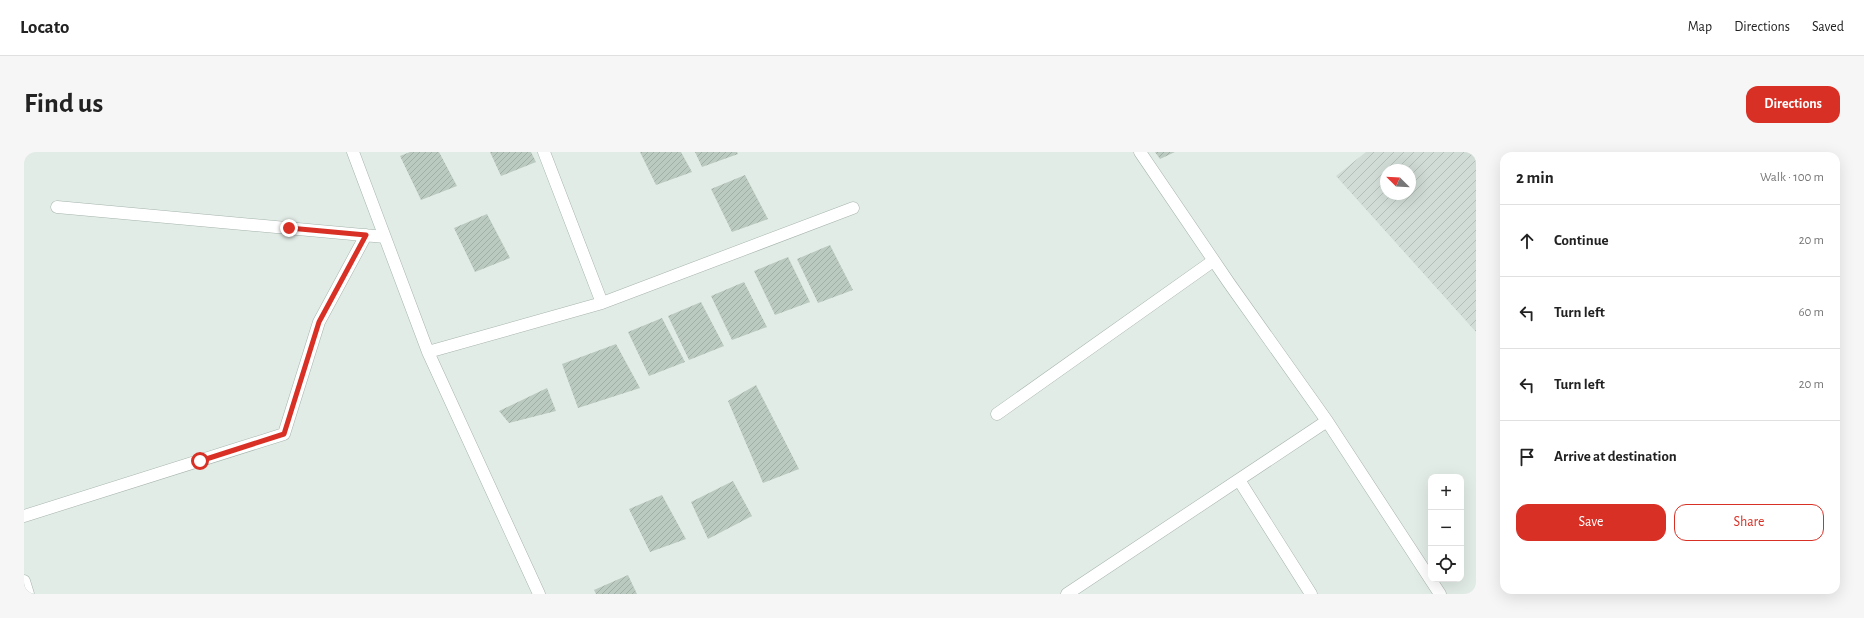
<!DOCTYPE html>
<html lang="en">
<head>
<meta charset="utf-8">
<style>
	:root { --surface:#fff; --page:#f6f6f6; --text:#222; --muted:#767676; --line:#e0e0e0; --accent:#d93025 }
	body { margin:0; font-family:"Alegreya Sans",sans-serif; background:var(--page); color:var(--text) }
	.controls { position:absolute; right:12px; bottom:12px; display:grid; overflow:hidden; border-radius:8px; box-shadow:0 4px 16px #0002 }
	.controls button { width:36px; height:36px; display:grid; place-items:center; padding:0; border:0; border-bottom:1px solid var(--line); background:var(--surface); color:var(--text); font:20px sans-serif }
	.compass { position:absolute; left:1356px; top:12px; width:36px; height:36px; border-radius:50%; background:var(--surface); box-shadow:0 4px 16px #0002; rotate:294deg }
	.stop { position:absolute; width:12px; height:12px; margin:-9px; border:3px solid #d93025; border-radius:50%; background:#fff }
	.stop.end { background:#d93025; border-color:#fff; box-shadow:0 1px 4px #0008 }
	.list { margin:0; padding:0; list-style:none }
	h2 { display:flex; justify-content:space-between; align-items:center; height:52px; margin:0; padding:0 16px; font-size:17px }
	h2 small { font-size:13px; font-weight:400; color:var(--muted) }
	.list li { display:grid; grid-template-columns:26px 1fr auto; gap:12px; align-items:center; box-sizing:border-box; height:72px; padding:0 16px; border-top:1px solid var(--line) }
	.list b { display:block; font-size:15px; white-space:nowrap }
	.list em { font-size:13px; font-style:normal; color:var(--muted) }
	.actions { display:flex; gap:8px; padding:12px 16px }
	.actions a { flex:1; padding:9px 0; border:1px solid var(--accent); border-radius:12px; text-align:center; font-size:14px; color:var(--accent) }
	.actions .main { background:var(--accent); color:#fff }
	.icon { flex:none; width:22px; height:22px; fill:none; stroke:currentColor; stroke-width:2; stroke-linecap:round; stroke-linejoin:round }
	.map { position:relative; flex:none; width:1452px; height:442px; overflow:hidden; border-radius:12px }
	header { display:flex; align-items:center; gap:24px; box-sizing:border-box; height:56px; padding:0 20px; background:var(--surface); border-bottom:1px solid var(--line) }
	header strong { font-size:19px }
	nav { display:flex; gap:22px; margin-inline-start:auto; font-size:14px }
	.intro { display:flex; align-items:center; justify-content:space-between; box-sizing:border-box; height:96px; padding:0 24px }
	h1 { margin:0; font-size:28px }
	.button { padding:10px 18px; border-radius:12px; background:var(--accent); color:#fff; font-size:14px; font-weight:700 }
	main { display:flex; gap:24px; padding:0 24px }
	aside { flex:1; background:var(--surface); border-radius:12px; box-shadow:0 4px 16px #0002 }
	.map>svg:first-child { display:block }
	.industrial { fill:url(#industrial-furrows); fill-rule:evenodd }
	.building { fill:url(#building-hatch) }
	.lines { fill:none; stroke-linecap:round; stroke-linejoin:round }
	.minor-casing { stroke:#a5b4ac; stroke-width:13 }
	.minor { stroke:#fff; stroke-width:12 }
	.route { stroke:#d93025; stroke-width:5 }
</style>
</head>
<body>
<header>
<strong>Locato</strong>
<nav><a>Map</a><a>Directions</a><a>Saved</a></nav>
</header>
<div class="intro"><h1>Find us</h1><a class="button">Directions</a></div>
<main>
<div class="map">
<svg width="1452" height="442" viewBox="0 0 1452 442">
	<defs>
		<pattern id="industrial-furrows" width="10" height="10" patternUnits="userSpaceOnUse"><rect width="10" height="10" fill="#d0dcd5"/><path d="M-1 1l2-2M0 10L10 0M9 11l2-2" fill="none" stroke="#b2beb7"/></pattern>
		<pattern id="building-hatch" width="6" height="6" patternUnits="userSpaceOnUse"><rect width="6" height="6" fill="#bacac1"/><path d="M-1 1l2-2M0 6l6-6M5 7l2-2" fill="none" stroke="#a0aea6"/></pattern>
	</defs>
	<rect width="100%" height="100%" fill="#e2ece6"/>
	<!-- industrial -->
	<path class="industrial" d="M1342 0H1452V180L1312 24ZM1362 18H1386V42H1362Z"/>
	<!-- building -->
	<path class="building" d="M386 0H415L433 34 397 48 376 4Z
		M466 0H507L512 10 477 24Z
		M616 0H657L668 20 632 33Z
		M671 0H713L714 2 678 15Z
		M1131 0H1151L1136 7Z
		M721 23 744 67 708 80 687 37Z
		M463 62 486 106 451 120 430 76Z
		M806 93 829 138 794 151 773 107Z
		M764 105 786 150 751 163 730 119Z
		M720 130 743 175 708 188 687 144Z
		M677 150 700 194 665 208 644 164Z
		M638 166 661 210 625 224 604 180Z
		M592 192 616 236 554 256 538 212Z
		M732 233 775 317 739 331 704 249Z
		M523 236 532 259 485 271 475 259Z
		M709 329 728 364 684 387 667 350Z
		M638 343 662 387 626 400 605 357Z
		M604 423 613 442H572L570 438Z"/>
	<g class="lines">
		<defs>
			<path id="minor" d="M329 0 404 200 515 442
				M520 0 578 151 829 56
				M1116 0 1205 131 1303 269 1416 442
				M33 55 361 85
				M404 200 578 151
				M973 262 1189 109
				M1215 328 1287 442
				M0 364 260 282 295 170 342 83
				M0 429 4 442
				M1043 442 1303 269"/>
		</defs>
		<!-- minor casing -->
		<use href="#minor" class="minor-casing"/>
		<!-- minor -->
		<use href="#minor" class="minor"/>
	</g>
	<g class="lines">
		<!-- route -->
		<path class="route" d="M176 309 260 282 295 170 342 83 265 76"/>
	</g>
</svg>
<div class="controls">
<button>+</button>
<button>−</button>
<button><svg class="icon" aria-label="locate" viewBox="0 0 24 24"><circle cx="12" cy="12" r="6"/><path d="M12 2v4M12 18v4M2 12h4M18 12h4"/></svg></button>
</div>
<svg class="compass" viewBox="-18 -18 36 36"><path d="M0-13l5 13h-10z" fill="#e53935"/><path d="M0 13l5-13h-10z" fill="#767676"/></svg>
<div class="stop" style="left:176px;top:309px"></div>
<div class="stop end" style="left:265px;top:76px"></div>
</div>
<aside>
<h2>2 min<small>Walk · 100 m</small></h2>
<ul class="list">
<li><svg class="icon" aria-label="ahead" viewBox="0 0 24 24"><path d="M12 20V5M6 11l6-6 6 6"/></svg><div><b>Continue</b></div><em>20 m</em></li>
<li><svg class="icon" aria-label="left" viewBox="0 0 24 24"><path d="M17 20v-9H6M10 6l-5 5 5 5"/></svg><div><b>Turn left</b></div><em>60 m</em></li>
<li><svg class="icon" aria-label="left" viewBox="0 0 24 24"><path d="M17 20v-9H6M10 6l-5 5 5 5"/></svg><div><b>Turn left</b></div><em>20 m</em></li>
<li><svg class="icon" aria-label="arrive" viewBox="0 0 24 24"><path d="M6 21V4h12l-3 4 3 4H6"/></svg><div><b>Arrive at destination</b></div></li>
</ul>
<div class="actions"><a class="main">Save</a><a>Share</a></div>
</aside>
</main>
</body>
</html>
